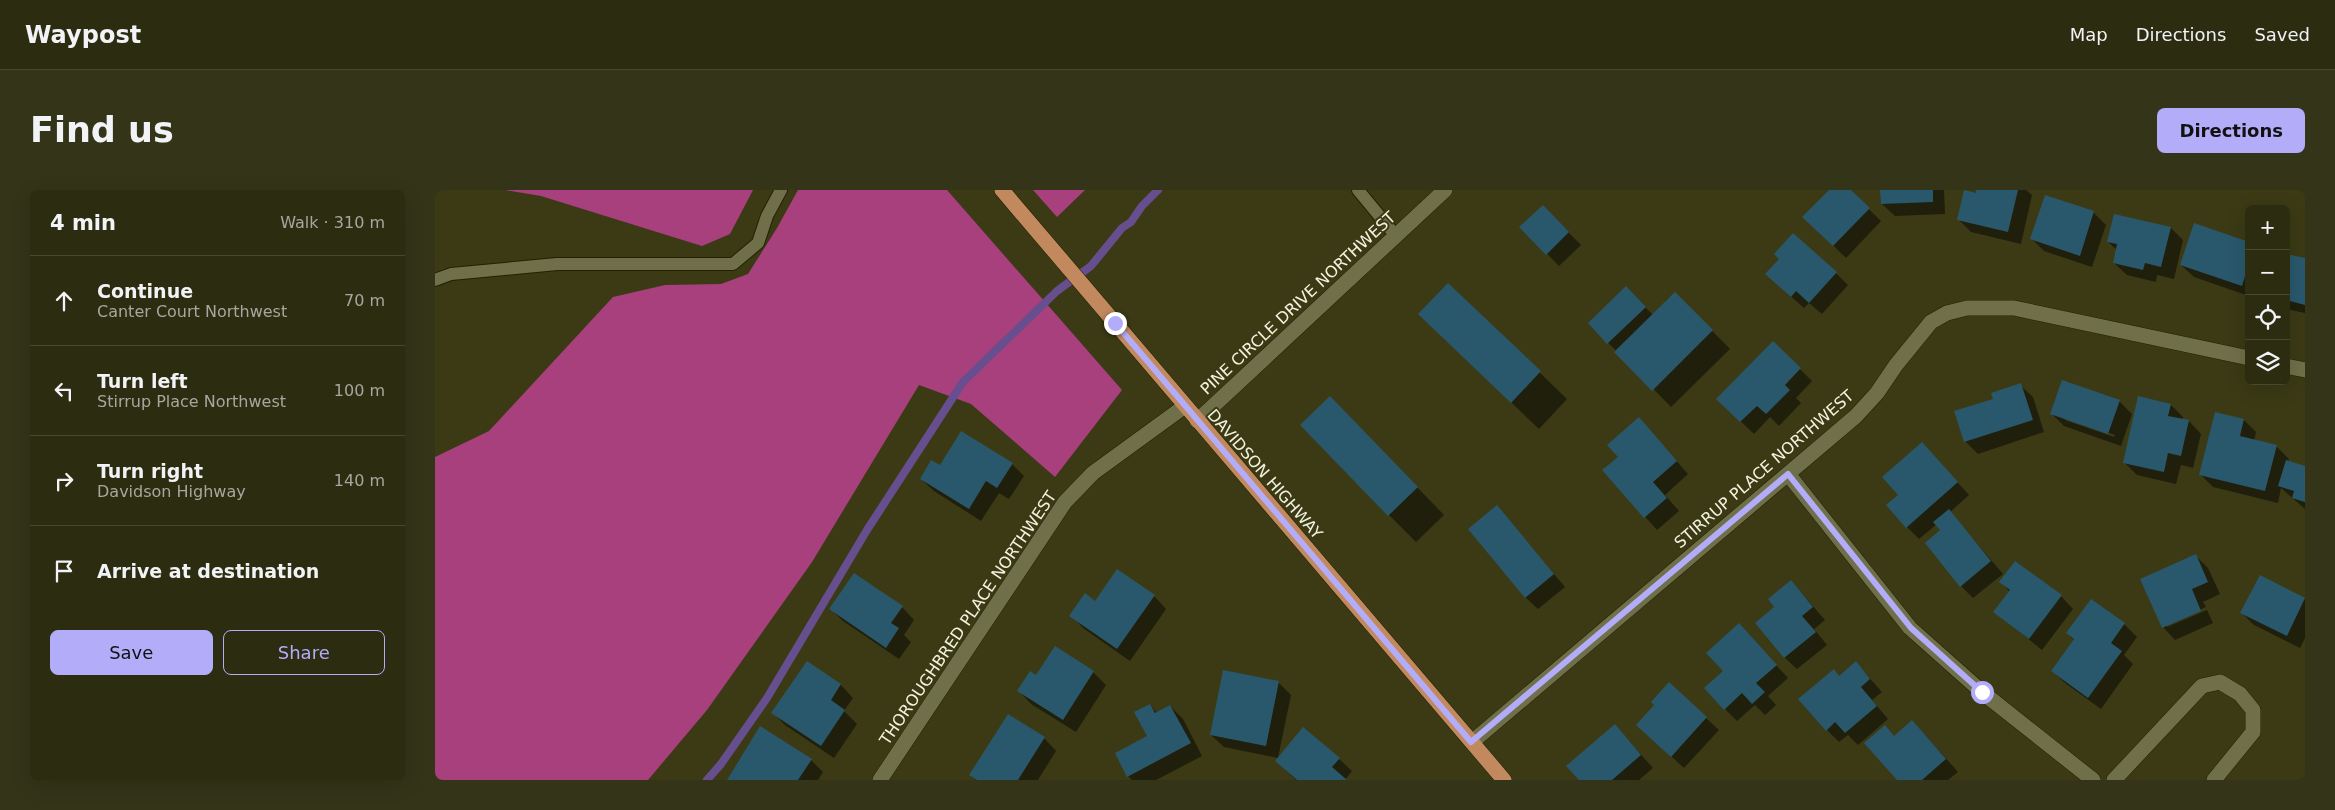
<!DOCTYPE html>
<html lang="en">
<head>
<meta charset="utf-8">
<style>
	:root { --surface:#2c2c10; --page:#343419; --text:#f1f3f6; --muted:#a6a79f; --line:#484830; --accent:#b3adf9 }
	body { margin:0; font-family:"DejaVu Sans",sans-serif; background:var(--page); color:var(--text) }
	.controls { position:absolute; right:15px; top:15px; display:grid; overflow:hidden; border-radius:8px; box-shadow:0 5px 20px #0002 }
	.controls button { width:45px; height:45px; display:grid; place-items:center; padding:0; border:0; border-bottom:1px solid var(--line); background:var(--surface); color:var(--text); font:25px sans-serif }
	.stop { position:absolute; width:15px; height:15px; margin:-11px; border:4px solid #b3adf9; border-radius:50%; background:#fff }
	.stop.end { background:#b3adf9; border-color:#fff; box-shadow:0 1px 5px #0008 }
	.list { margin:0; padding:0; list-style:none }
	h2 { display:flex; justify-content:space-between; align-items:center; height:65px; margin:0; padding:0 20px; font-size:21px }
	h2 small { font-size:16px; font-weight:400; color:var(--muted) }
	.list li { display:grid; grid-template-columns:32px 1fr auto; gap:15px; align-items:center; box-sizing:border-box; height:90px; padding:0 20px; border-top:1px solid var(--line) }
	.list b { display:block; font-size:19px; white-space:nowrap }
	.list p { margin:0; font-size:16px; white-space:nowrap; color:var(--muted) }
	.list em { font-size:16px; font-style:normal; color:var(--muted) }
	.actions { display:flex; gap:10px; padding:15px 20px }
	.actions a { flex:1; padding:11px 0; border:1px solid var(--accent); border-radius:8px; text-align:center; font-size:18px; color:var(--accent) }
	.actions .main { background:var(--accent); color:#111 }
	.icon { flex:none; width:28px; height:28px; fill:none; stroke:currentColor; stroke-width:2; stroke-linecap:round; stroke-linejoin:round }
	.map { position:relative; flex:none; width:1870px; height:590px; overflow:hidden; border-radius:8px }
	header { display:flex; align-items:center; gap:30px; box-sizing:border-box; height:70px; padding:0 25px; background:var(--surface); border-bottom:1px solid var(--line) }
	header strong { font-size:24px }
	nav { display:flex; gap:28px; margin-inline-start:auto; font-size:18px }
	.intro { display:flex; align-items:center; justify-content:space-between; box-sizing:border-box; height:120px; padding:0 30px }
	h1 { margin:0; font-size:35px }
	.button { padding:12px 22px; border-radius:8px; background:var(--accent); color:#111; font-size:18px; font-weight:700 }
	main { display:flex; gap:30px; padding:0 30px }
	aside { flex:1; background:var(--surface); border-radius:8px; box-shadow:0 5px 20px #0002 }
	.map>svg:first-child { display:block }
	.forest { fill:#a7407c }
	.shadow { fill:#0007; fill-rule:evenodd }
	.lines { fill:none; stroke-linecap:round; stroke-linejoin:round }
	.stream { stroke:#674e8e; stroke-width:8 }
	.building { fill:#29586c }
	.lane-casing { stroke:#222100; stroke-width:14 }
	.street-casing { stroke:#222100; stroke-width:16 }
	.primary-casing { stroke:#222100; stroke-width:16 }
	.lane { stroke:#6f6f49; stroke-width:12 }
	.street { stroke:#6f6f49; stroke-width:15 }
	.primary { stroke:#c1895d; stroke-width:15 }
	.route { stroke:#b3adf9; stroke-width:6 }
	.labels { text-anchor:middle; dominant-baseline:central; stroke-width:4; stroke-linejoin:round; paint-order:stroke }
	.street-label { font-size:16px; fill:#f2f3de; stroke:#3b3a15 }
</style>
</head>
<body>
<header>
<strong>Waypost</strong>
<nav><a>Map</a><a>Directions</a><a>Saved</a></nav>
</header>
<div class="intro"><h1>Find us</h1><a class="button">Directions</a></div>
<main>
<aside>
<h2>4 min<small>Walk · 310 m</small></h2>
<ul class="list">
<li><svg class="icon" aria-label="ahead" viewBox="0 0 24 24"><path d="M12 20V5M6 11l6-6 6 6"/></svg><div><b>Continue</b><p>Canter Court Northwest</p></div><em>70 m</em></li>
<li><svg class="icon" aria-label="left" viewBox="0 0 24 24"><path d="M17 20v-9H6M10 6l-5 5 5 5"/></svg><div><b>Turn left</b><p>Stirrup Place Northwest</p></div><em>100 m</em></li>
<li><svg class="icon" aria-label="right" viewBox="0 0 24 24"><path d="M7 20v-9h11M14 6l5 5-5 5"/></svg><div><b>Turn right</b><p>Davidson Highway</p></div><em>140 m</em></li>
<li><svg class="icon" aria-label="arrive" viewBox="0 0 24 24"><path d="M6 21V4h12l-3 4 3 4H6"/></svg><div><b>Arrive at destination</b></div></li>
</ul>
<div class="actions"><a class="main">Save</a><a>Share</a></div>
</aside>
<div class="map">
<svg width="1870" height="590" viewBox="0 0 1870 590">
	<rect width="100%" height="100%" fill="#3b3a15"/>
	<!-- forest -->
	<path class="forest" d="M70 0H318L295 44 267 56 106 6Z
		M363 0H512L687 200 620 287 536 214 484 195 377 372 272 520 213 590H0V267L54 241 178 107 230 95 286 94 313 84 342 38Z
		M598 0H650L622 27Z"/>
	<!-- shadow -->
	<path class="shadow" d="M1395 0H1414L1446 31 1411 68 1369 27Z
		M1447 0H1509L1510 24 1460 26 1447 14Z
		M1543 0H1591L1597 5 1586 54 1536 42 1524 30Z
		M1108 17 1146 55 1124 76 1086 37Z
		M1658 22 1671 35 1657 77 1609 61 1597 49Z
		M1736 38 1748 50 1739 89 1722 85 1721 92 1692 85 1679 73 1682 60 1673 52Z
		M1814 53V106L1759 87 1746 75Z
		M1851 65 1870 70V123L1851 119Z
		M1401 83 1413 95 1387 124 1374 113 1369 118 1344 96Z
		M1013 94 1132 209 1104 239 1012 151Z
		M1191 98 1218 125 1240 103 1295 159 1236 217 1154 133Z
		M1338 153 1377 191 1361 208 1366 213 1344 236 1335 227 1319 244 1295 221Z
		M1585 195 1598 207 1609 242 1543 264 1530 251Z
		M1684 211 1697 224 1686 256 1629 236 1616 223ZM1630 227 1680 245 1679 247 1630 230Z
		M1736 215 1748 227 1747 230 1754 231 1766 244 1758 278 1746 275 1741 294 1702 285 1689 272Z
		M1809 230 1821 242 1819 251 1841 256 1854 269 1853 272 1870 277V319L1846 298 1843 313 1778 297 1766 285Z
		M922 235 1009 325 981 352 954 325Z
		M1216 242 1253 284 1230 305 1244 321 1222 340 1169 281Z
		M1487 253 1534 305 1515 322 1568 384 1538 408 1526 396 1507 341 1502 334 1484 349 1472 337 1465 305Z
		M577 274 589 286 574 309 564 303 546 331 499 301 486 289 505 277Z
		M1062 317 1130 397 1103 419 1090 407Z
		M1761 366 1773 378 1785 404 1768 412 1771 417 1732 434V437L1772 420 1778 433 1740 450 1728 437Z
		M1581 372 1626 406 1638 419 1607 460 1560 422 1575 402 1566 392Z
		M1825 386 1870 409V448L1865 458 1819 435 1807 423Z
		M1356 391 1390 430 1379 439 1392 455 1362 479 1349 467 1341 417Z
		M719 406 731 419 695 471 648 438 636 425Z
		M1656 410 1689 434 1702 447 1689 465 1698 474 1666 519 1630 493 1617 480 1639 450 1632 443Z
		M467 417 479 430 469 445 476 452 464 469 408 431 396 419Z
		M1316 448 1353 488 1333 506 1341 515 1330 525 1320 515 1302 531 1290 519 1289 482Z
		M620 458 658 482 671 495 641 542 596 514 584 501 602 487Z
		M372 473 406 495 418 508 409 521 422 534 399 568 350 535 338 523Z
		M1421 473 1447 502 1437 510 1453 529 1423 555 1413 545 1404 552 1392 540 1399 481 1405 487Z
		M843 492 856 505 843 568 789 557 776 545Z
		M1234 494 1284 540 1249 578 1215 547 1221 515Z
		M715 515 722 523 735 516 748 529 767 566 721 590H697L693 586 713 547Z
		M1180 536 1218 578 1204 590H1145Z
		M1489 544 1523 582 1513 590H1464L1459 547Z
		M609 548 621 561 603 590H541L536 584Z
		M904 569 917 581 910 590H861L841 571Z
		M376 570 388 582 383 590H293Z"/>
	<g class="lines">
		<!-- stream -->
		<path class="stream" d="M272 590 286 574 332 508 432 340 528 192 622 101 656 76 687 38 696 32 707 16 723 0"/>
	</g>
	<!-- building -->
	<path class="building" d="M1394 0H1416L1435 18 1398 56 1367 27Z
		M1445 0H1498V12L1446 14Z
		M1529 0 1541 3V0H1583L1573 42 1522 30Z
		M1610 5 1659 21 1645 66 1595 49Z
		M1108 15 1134 42 1111 65 1084 37Z
		M1679 24 1736 37 1726 77 1710 73 1708 80 1678 73 1682 54 1672 52Z
		M1759 33 1814 52V74L1807 96 1745 75Z
		M1358 43 1402 82 1374 113 1361 101 1356 107 1330 84 1344 69 1339 64Z
		M1851 64 1870 68V115L1851 110Z
		M1013 93 1106 181 1076 213 983 124Z
		M1191 96 1211 117 1172 154 1153 133Z
		M1240 102 1278 140 1217 201 1179 162Z
		M1338 151 1366 178 1350 195 1355 200 1331 224 1322 216 1305 232 1281 209Z
		M1627 190 1685 210 1673 244 1615 224Z
		M1586 193 1598 230 1529 252 1519 221 1558 209 1556 203Z
		M895 206 983 297 953 326 865 235Z
		M1703 206 1736 214 1733 226 1754 230 1746 266 1733 263 1729 282 1688 273Z
		M1780 222 1809 229 1805 246 1842 255 1830 301 1764 285Z
		M1204 227 1242 271 1218 292 1232 308 1209 328 1167 280 1183 267 1172 255Z
		M526 241 578 273 562 298 551 291 534 319 485 289 496 270 505 275Z
		M1487 252 1523 292 1471 338 1451 315 1463 305 1447 287Z
		M1851 270 1870 276V312L1857 308 1859 301 1843 296Z
		M1062 315 1119 384 1090 408 1033 339Z
		M1514 319 1556 371 1525 397 1490 353 1505 340 1498 332Z
		M1761 364 1773 392 1757 399 1766 421 1727 438 1705 389Z
		M1580 371 1627 405 1594 449 1558 422 1575 400 1564 392Z
		M682 379 720 405 682 459 634 426 650 403 660 411Z
		M419 383 468 416 456 433 464 438 451 458 394 419Z
		M1825 385 1870 408 1852 446 1805 423Z
		M1356 390 1378 417 1367 426 1381 442 1349 468 1320 433 1339 417 1333 409Z
		M1656 409 1690 433 1676 453 1687 461 1653 508 1616 481 1639 449 1631 443Z
		M1304 433 1342 475 1321 493 1330 502 1317 514 1307 503 1289 520 1269 498 1288 481 1271 463Z
		M620 456 659 481 628 530 582 501 595 481 601 485Z
		M372 471 406 494 396 510 410 520 386 556 336 523Z
		M1421 471 1435 489 1426 497 1442 516 1410 543 1400 532 1391 541 1363 509 1399 479 1404 486Z
		M788 480 844 491 831 556 775 545Z
		M1234 492 1272 527 1236 567 1201 535 1219 515 1216 512Z
		M715 514 720 523 735 515 756 553 692 587 680 563 712 546 699 522Z
		M573 524 610 547 583 590H542L534 585Z
		M1477 530 1511 569 1487 590H1462L1429 553 1450 535 1459 546Z
		M1180 534 1206 565 1177 590H1144L1131 576Z
		M325 536 377 569 363 590H292Z
		M868 537 905 568 897 577 912 590H862L840 571Z"/>
	<g class="lines">
		<defs>
			<path id="lane" d="M923 0 961 46
				M0 90 16 84 122 74H298L323 53 332 26 346 0"/>
			<path id="street" d="M1851 176 1870 180
				M762 231 1010 0
				M1353 284 1475 438 1547 502 1658 590
				M1037 552 1421 226 1442 203 1461 175 1496 132 1512 123 1532 118H1579L1814 168
				M445 590 630 312 658 283 750 216
				M1679 590 1767 496 1785 492 1805 504 1818 520V542L1779 590"/>
			<path id="primary" d="M567 0 1069 590"/>
		</defs>
		<!-- lane casing -->
		<use href="#lane" class="lane-casing"/>
		<!-- street casing -->
		<use href="#street" class="street-casing"/>
		<!-- primary casing -->
		<use href="#primary" class="primary-casing"/>
		<!-- lane -->
		<use href="#lane" class="lane"/>
		<!-- street -->
		<use href="#street" class="street"/>
		<!-- primary -->
		<use href="#primary" class="primary"/>
	</g>
	<g class="lines">
		<!-- route -->
		<path class="route" d="M680 133 1036 552 1353 284 1476 438 1547 502"/>
	</g>
	<g class="labels">
		<!-- street labels -->
		<g class="street-label">
			<text transform="translate(863 113) rotate(-43)">PINE CIRCLE DRIVE NORTHWEST</text>
			<text transform="translate(1329 279) rotate(-41)">STIRRUP PLACE NORTHWEST</text>
			<text transform="translate(830 284) rotate(49)">DAVIDSON HIGHWAY</text>
			<text transform="translate(533 428) rotate(-56)">THOROUGHBRED PLACE NORTHWEST</text>
		</g>
	</g>
</svg>
<div class="controls">
<button>+</button>
<button>−</button>
<button><svg class="icon" aria-label="locate" viewBox="0 0 24 24"><circle cx="12" cy="12" r="6"/><path d="M12 2v4M12 18v4M2 12h4M18 12h4"/></svg></button>
<button><svg class="icon" aria-label="layers" viewBox="0 0 24 24"><path d="M12 4l9 5-9 5-9-5zM3 14l9 5 9-5"/></svg></button>
</div>
<div class="stop" style="left:1547px;top:502px"></div>
<div class="stop end" style="left:680px;top:133px"></div>
</div>
</main>
</body>
</html>
